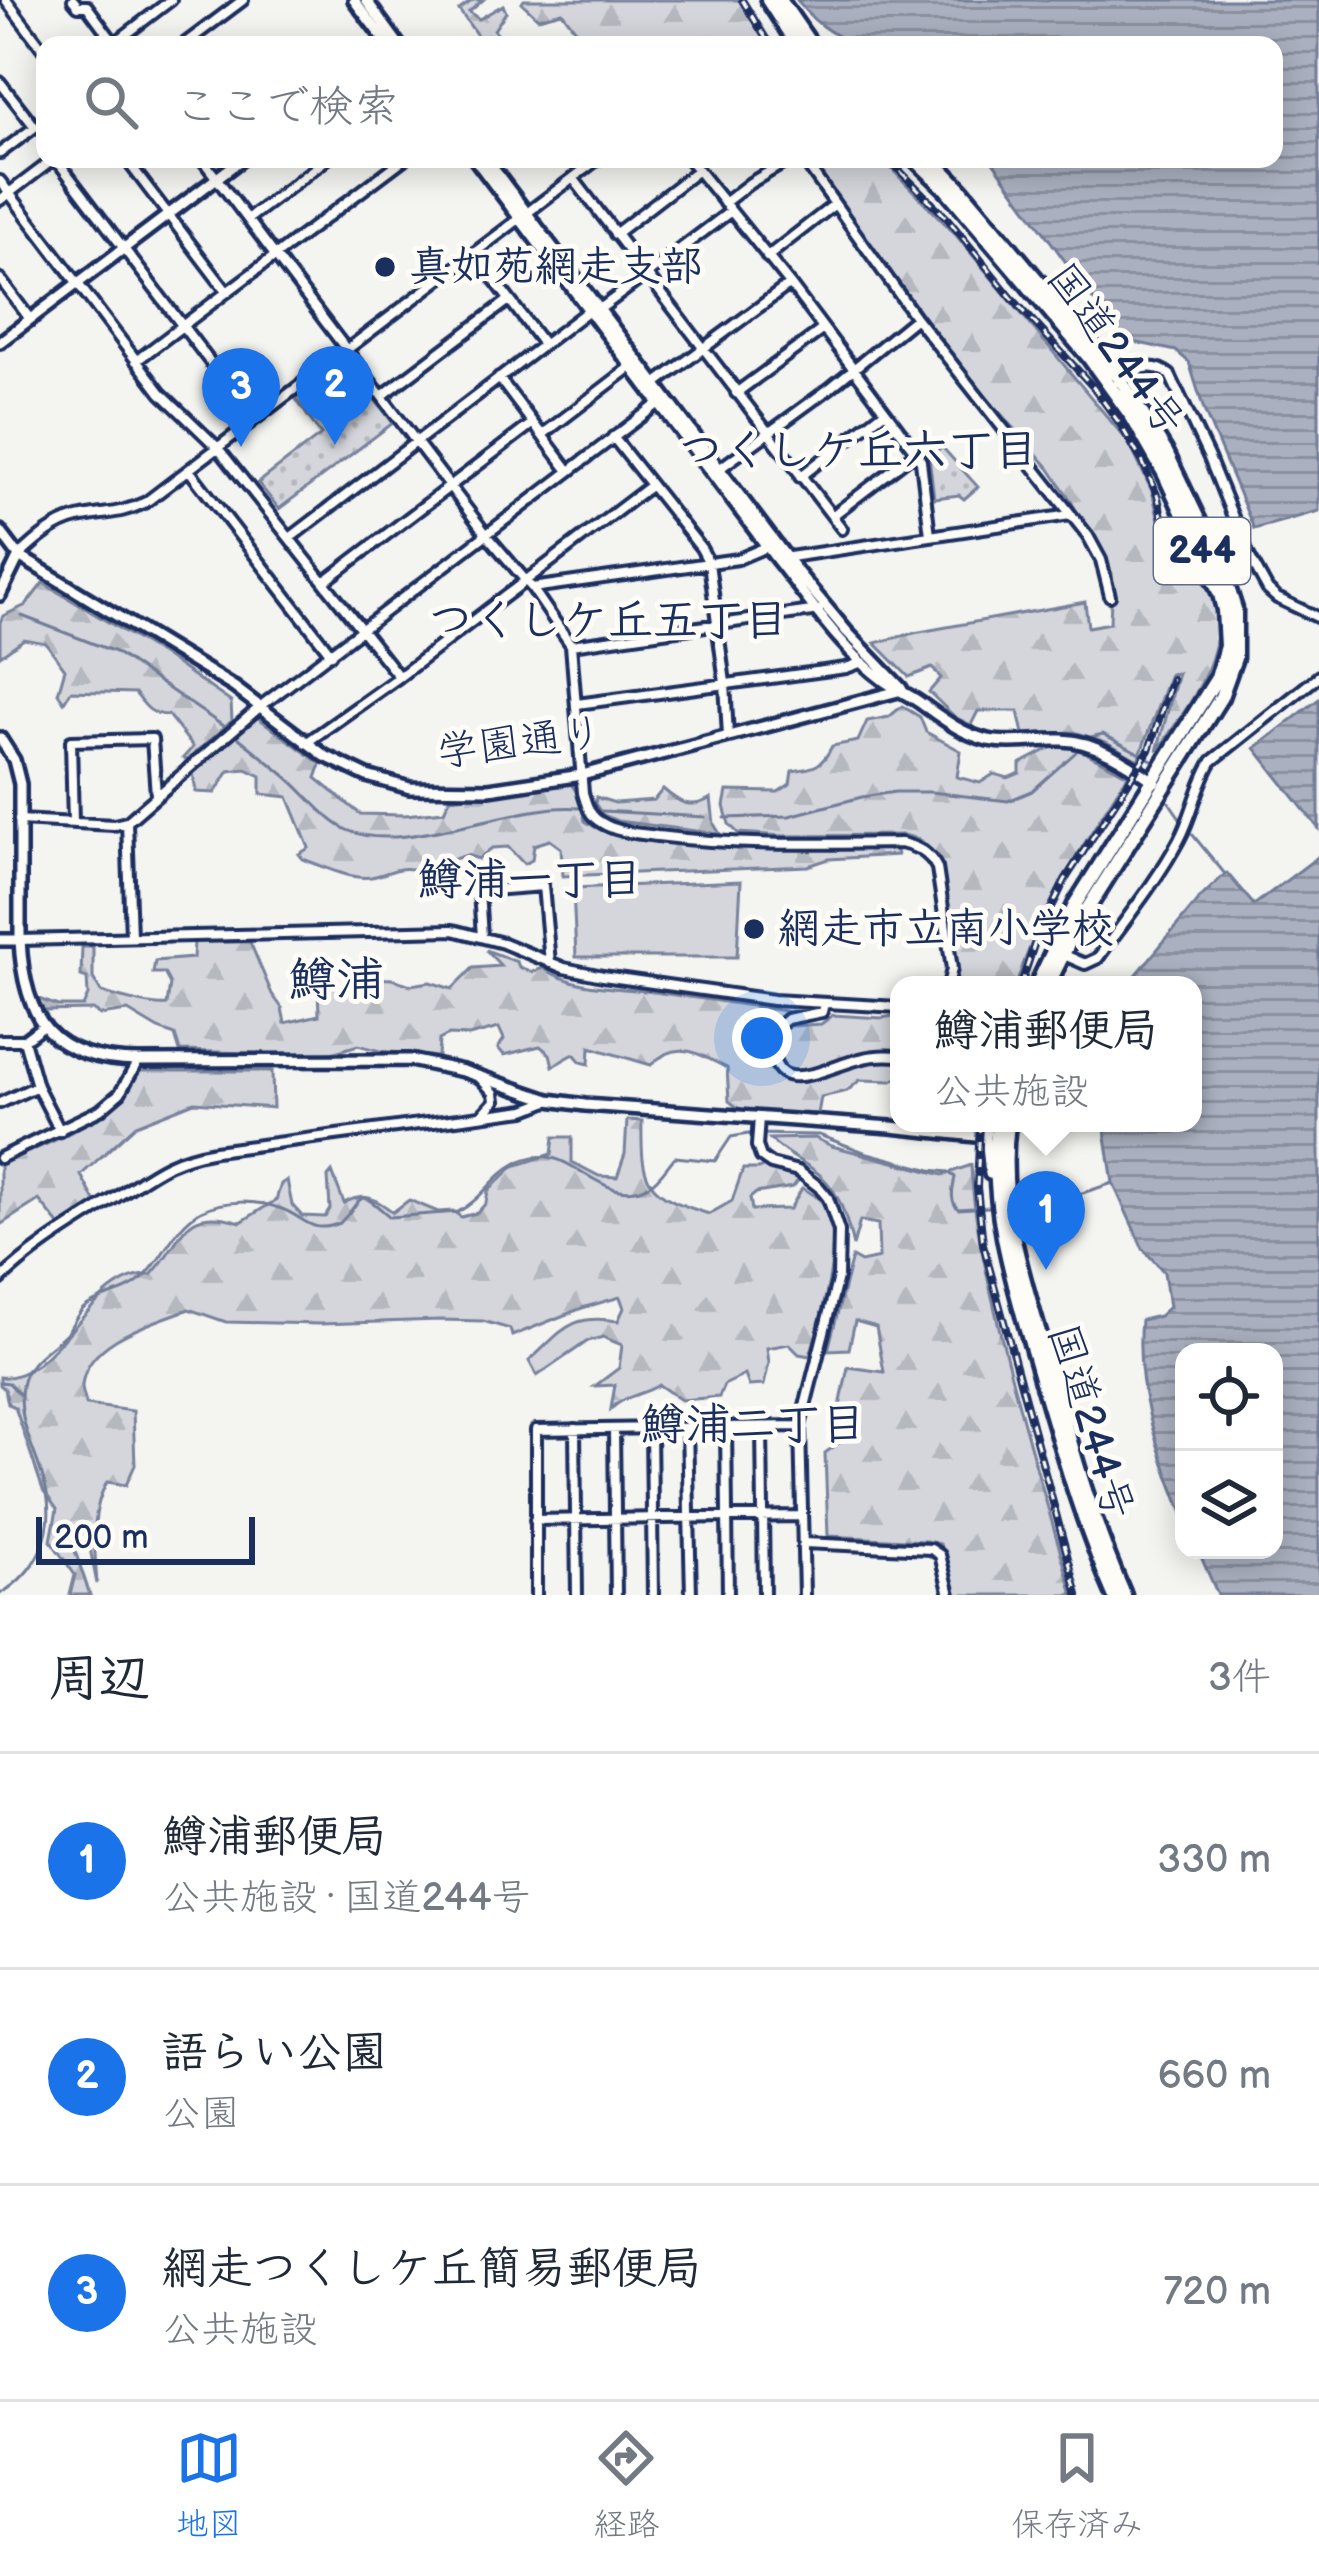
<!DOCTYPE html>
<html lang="ja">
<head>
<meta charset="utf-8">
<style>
	:root { --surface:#fff; --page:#f2f2f3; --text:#1f2937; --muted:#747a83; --line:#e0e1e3; --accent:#1a73e8 }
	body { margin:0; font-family:"Balsamiq Sans","Klee One",sans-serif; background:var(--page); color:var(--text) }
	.controls { position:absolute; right:36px; bottom:36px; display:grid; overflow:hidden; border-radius:24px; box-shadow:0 6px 30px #0003 }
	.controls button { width:108px; height:108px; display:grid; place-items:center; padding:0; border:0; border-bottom:3px solid var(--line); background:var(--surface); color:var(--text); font:60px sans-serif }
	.scale { position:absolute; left:36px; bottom:30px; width:219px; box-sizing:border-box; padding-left:12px; border:6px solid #1b2f5e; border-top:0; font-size:33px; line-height:42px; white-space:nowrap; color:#1b2f5e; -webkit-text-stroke:9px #fdfcf7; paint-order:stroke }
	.you { position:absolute; left:762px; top:1038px; width:42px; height:42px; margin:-30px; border:9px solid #fff; border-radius:50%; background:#1a73e8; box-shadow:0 0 0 18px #1a73e833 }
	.badge { display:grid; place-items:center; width:78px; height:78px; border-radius:50%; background:var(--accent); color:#fff; font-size:39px; font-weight:700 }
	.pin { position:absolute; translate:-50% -99px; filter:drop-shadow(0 3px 6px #0008) }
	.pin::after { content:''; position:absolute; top:63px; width:42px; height:36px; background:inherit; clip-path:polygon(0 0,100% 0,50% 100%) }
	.popup { position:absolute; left:890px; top:976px; width:312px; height:156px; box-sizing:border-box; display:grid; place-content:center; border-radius:24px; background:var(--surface); filter:drop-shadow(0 3px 9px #0005); font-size:39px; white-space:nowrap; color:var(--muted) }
	.popup b { font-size:45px; color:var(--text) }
	.popup::after { content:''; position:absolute; left:50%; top:100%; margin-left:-24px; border:24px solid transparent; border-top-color:var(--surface) }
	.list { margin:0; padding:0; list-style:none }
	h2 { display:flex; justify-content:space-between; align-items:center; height:156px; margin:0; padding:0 48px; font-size:51px }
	h2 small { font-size:39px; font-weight:400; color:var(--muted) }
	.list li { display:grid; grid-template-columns:78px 1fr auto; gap:36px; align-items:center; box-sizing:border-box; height:216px; padding:0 48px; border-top:3px solid var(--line) }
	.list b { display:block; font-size:45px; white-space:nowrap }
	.list p { margin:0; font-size:39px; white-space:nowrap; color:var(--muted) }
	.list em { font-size:39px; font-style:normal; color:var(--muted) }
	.icon { flex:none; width:66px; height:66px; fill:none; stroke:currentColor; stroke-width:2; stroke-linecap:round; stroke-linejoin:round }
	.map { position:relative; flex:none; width:1319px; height:1595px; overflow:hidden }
	.search { position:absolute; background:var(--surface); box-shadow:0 6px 30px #0003; left:36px; right:36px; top:36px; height:132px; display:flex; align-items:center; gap:30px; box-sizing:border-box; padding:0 42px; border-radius:24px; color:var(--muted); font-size:45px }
	.sheet { height:804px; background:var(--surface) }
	nav { display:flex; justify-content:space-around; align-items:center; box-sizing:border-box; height:168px; border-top:3px solid var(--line); background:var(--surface); font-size:33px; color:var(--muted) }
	nav a { display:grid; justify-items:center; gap:6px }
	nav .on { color:var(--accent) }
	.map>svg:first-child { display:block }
	.green { fill:url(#green-dots); stroke:#78829c; stroke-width:3 }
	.forest { fill:url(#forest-firs); stroke:#78829c; stroke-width:3 }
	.pitch { fill:#d4d6db; stroke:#78829c; stroke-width:3 }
	.water { fill:url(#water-rules); stroke:#717c98; stroke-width:3 }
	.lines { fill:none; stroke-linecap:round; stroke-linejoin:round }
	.stream { stroke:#717c98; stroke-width:3 }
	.street-casing { stroke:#1b2f5e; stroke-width:16 }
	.secondary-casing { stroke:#1b2f5e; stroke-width:18 }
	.highway-casing { stroke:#1b2f5e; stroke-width:21 }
	.street { stroke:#fdfcf7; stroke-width:8 }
	.secondary { stroke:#fdfcf7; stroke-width:9 }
	.highway { stroke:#fdfcf7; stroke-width:12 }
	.rail-casing { stroke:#1b2f5e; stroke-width:8 }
	.rail { stroke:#fdfcf7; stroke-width:3; stroke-dasharray:9; stroke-linecap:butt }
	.poi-dot { fill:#1b2f5e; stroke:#fdfcf7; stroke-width:4.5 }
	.labels { text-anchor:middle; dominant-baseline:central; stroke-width:10; stroke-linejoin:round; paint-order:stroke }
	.shield { fill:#fdfcf7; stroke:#5f6c8c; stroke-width:3 }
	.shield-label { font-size:39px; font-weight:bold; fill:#1b2f5e }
	.poi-label { font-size:42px; font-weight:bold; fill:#1b2f5e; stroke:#fdfcf7; text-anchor:start }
	.street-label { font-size:42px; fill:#1b2f5e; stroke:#fdfcf7 }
	.neighbourhood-label { font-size:45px; font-weight:bold; fill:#1b2f5e; stroke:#fdfcf7 }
	.quarter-label { font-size:48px; font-weight:bold; fill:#1b2f5e; stroke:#fdfcf7 }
</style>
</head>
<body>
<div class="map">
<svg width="1319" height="1595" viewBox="0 0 1319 1595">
	<defs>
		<pattern id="green-dots" width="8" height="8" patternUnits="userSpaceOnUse" patternTransform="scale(3)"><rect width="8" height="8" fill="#d4d6db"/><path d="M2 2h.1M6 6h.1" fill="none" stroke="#b5b8be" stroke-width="1.8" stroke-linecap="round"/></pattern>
		<pattern id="forest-firs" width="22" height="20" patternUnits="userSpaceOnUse" patternTransform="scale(3)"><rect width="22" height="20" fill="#d4d6db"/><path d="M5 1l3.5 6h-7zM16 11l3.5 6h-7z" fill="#b5b8be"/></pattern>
		<pattern id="water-rules" width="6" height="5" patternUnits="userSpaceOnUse" patternTransform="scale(3)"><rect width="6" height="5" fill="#aab0bf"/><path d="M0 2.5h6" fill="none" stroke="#8a909e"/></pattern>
	</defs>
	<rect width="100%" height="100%" fill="#f4f4f1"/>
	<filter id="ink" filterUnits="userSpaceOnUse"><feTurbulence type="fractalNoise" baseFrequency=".00833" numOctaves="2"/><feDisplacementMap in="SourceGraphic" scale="24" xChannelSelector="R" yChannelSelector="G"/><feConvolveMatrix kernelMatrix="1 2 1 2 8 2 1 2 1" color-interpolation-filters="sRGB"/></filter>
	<g filter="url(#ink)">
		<!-- green -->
		<path class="green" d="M343 364H347L393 423 279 509 258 483 321 435 296 399Z
			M942 447 978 487 964 499 959 495 934 498 929 456Z"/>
		<!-- forest -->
		<path class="forest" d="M473 0H483L469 12 479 19 503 5 506 12 494 30 506 45H484L459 10Z
			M524 0H741L770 45H583L584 41 562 12 538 18 522 3Z
			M809 159H882L955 234 1129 443 1152 491 1172 575H1178L1181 540C1188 554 1194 569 1203 582 1208 590 1210 588 1213 597 1232 653 1187 708 1157 751L1178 673 1170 674 1138 760 1106 742 1074 732 1023 734 1018 711H978L971 725 955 717 929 692 941 678 932 668 909 677 875 643 914 633 1085 602 1088 627 1110 623 1112 573 1068 496 1049 468 963 371Z
			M43 583 163 655 231 702 232 721 187 760 183 758 193 747 168 715C150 715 145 706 135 693L71 691 64 702 58 693 65 669 46 643 24 639 0 656V622L3 616 26 605Z
			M902 706 920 717 926 732 961 751 957 777 980 783 994 774 1008 778 1020 773V764L1058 744 1084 752 1128 775C1084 843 1041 908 1016 985H954C955 958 946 866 928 847 921 839 912 837 903 835L783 836 738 833 729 824 724 806 727 791 778 792 790 784 792 771C814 768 822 767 832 746L858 741 867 721 889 717Z
			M257 717 321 764 316 778 360 814 405 815 444 811 450 798 571 784 579 795 585 821C612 840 643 841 676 844 743 850 809 850 876 847L895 848 897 855 829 859 808 866 563 876 561 848 550 840 534 845 532 860 524 864 508 847 492 848 478 859 467 855 437 864 435 887 423 888 419 871C400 864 389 874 371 877 350 880 323 866 303 859L299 854 309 848 288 797 261 794V776L246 769 229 771 215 793 196 792 193 772Z
			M663 789C679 803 691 810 711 798L714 824 720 834 617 821 603 815 595 804 596 797 615 803 654 800Z
			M194 942H250L272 994 282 1008 285 1023 319 1015 318 989 349 984 354 977 392 979 411 985 430 982 452 989 473 968 501 966 486 950 517 962 519 967 532 972 543 968C577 990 615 987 654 992 702 999 750 1005 797 1013L769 1022 765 1040 769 1047 790 1026 821 1024 833 1015 882 1018 899 1015V1077L892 1081 860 1080 847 1091 821 1097 818 1114 742 1111 729 1101 727 1068C698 1054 679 1038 651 1065L590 1047 589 1064 581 1062 574 1054 553 1066 550 1054 540 1046 504 1055 498 1048 504 1039 499 1028 469 1036 449 1035 439 1040 438 1057 381 1051 358 1045 325 1055 180 1051 175 1035 158 1029 128 1011 100 1015 93 1010 42 1011 34 1001 39 999 58 1006H83L88 995 87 978 81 976 82 947H93V978L101 992C117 997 153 1007 167 1005L170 984 164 973H153L155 961 193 958Z
			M137 1071H272L273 1108 194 1102 136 1125 81 1175 96 1203 60 1226 39 1200 0 1225V1164C59 1138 99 1128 137 1071Z
			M627 1120 642 1121C641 1184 645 1194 709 1214L732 1201 743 1169H758L767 1165 799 1179 793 1187 756 1193 750 1198 752 1210 790 1209 802 1188C813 1194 825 1201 829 1214 841 1254 821 1316 810 1356L799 1354 789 1344 767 1348 769 1363 764 1385 749 1386 745 1375 724 1385 719 1397 681 1400 659 1385C643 1395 625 1395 611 1409L615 1385 595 1386 619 1368 622 1345 603 1337 588 1341 537 1376 529 1361C563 1331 569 1313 618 1321L624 1308 620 1297 582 1308 512 1336 510 1329 483 1321 440 1320 320 1324 226 1322 189 1309C155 1322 86 1340 82 1386 82 1392 85 1399 86 1405L133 1411 135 1465 126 1485 107 1482C89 1514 95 1549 97 1584L86 1528 73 1545 90 1595H70L75 1575 51 1541 57 1509 43 1490 15 1407 8 1404 5 1389 0 1385V1377C56 1383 91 1272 151 1275 185 1239 181 1203 241 1222L276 1200 281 1184 287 1180 292 1205 302 1216 325 1217 330 1209 328 1177 332 1172 344 1203C365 1191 376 1199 393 1212L409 1200 438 1212 453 1211 461 1217 477 1213 486 1203 488 1191 514 1166 552 1154 554 1137H572V1162L599 1176 617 1177 625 1154Z
			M815 1138 832 1146 943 1175 971 1165C973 1214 984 1262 995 1310 1017 1406 1046 1500 1073 1595H955L940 1544 926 1541 828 1536 825 1453 850 1435 849 1420 838 1417 848 1367 884 1372 876 1327 855 1321 849 1349 828 1350 852 1257 861 1262 879 1258 878 1224 860 1221 853 1246C846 1215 839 1187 811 1168 796 1158 784 1153 770 1139Z"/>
		<!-- pitch -->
		<path class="pitch" d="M741 881 737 957H576L573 888Z"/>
		<!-- water -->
		<path class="water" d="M797 0H1319V511L1254 529 1204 410 1189 362 1176 351 1129 341 1107 319 991 159H1274V45H854C831 33 812 22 797 0Z
			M1319 699V829L1255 748Z
			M1319 856V1595H1218L1198 1550H1274V1352H1184V1516C1159 1454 1134 1388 1141 1320L1159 1316 1169 1307 1164 1272 1143 1249 1113 1183 1104 1123H1193V985H1128L1198 900 1225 874 1227 873 1254 905Z"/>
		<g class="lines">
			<!-- stream -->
			<path class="stream" d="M22 616 115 652 226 728
				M1091 737 1103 734 1154 761
				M239 738C256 752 274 766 290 780 308 796 326 820 347 830 402 856 514 802 579 808
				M1169 802 1184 824
				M602 811 705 817
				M725 818 789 816 862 797 895 792H931L1008 801 1032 791 1076 752
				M1192 834 1225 874
				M1019 1204 1070 1197 1113 1183
				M0 1382 9 1383 20 1395
				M0 1594C36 1573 55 1534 47 1493 40 1457 16 1425 22 1386 26 1359 52 1349 68 1331 73 1324 77 1314 84 1308 99 1295 124 1295 141 1280 164 1260 173 1226 201 1211 225 1199 257 1200 282 1209 306 1218 311 1235 340 1223 366 1196 356 1187 390 1217L458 1212C487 1197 499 1163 534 1157 575 1150 605 1209 649 1185 659 1180 667 1166 675 1157L715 1161 731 1137 748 1134 819 1135 864 1152 931 1170 948 1172 955 1177C953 1189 949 1200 958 1209L989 1207"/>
			<defs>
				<path id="street" d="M6 0 45 52
					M73 0 78 6H87L115 44
					M112 45 171 0
					M183 45 243 0
					M0 82 35 127 0 153
					M56 159 254 420
					M126 159 227 292 404 159
					M202 159 486 534 532 588 571 645 583 793C587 806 589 816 602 823 618 833 639 833 657 836 738 846 819 844 901 843 917 847 929 852 937 868L952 969 948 985
					M689 159 790 284 916 452 921 461 930 535
					M803 159 916 318 1088 536 1101 560 1110 596
					M573 178 842 529
					M0 181 161 393 218 448 399 677
					M0 200 54 159
					M724 203 750 183 791 159
					M248 219 327 159
					M615 234 698 170
					M474 253 543 344
					M767 257 835 204
					M0 279 30 319
					M136 361 227 292
					M499 378 569 471
					M1118 382C1136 370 1151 360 1170 375L1209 458 1248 554 1268 590 1277 598 1319 618
					M654 385 790 284
					M736 393 823 329
					M382 396 509 300
					M542 435 631 367
					M613 437 701 548 709 563 725 683 728 736
					M719 469 830 388 916 318
					M189 470 331 654
					M800 477 885 411
					M832 516 916 452
					M290 538 589 310 604 306 731 211
					M19 556C36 540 55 523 78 518 104 512 120 515 146 502L598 159
					M783 558 1070 515
					M324 582 533 423
					M532 588 738 559 771 545
					M571 645 819 610
					M577 704 846 668 863 662
					M306 743 399 677 650 486
					M19 820 114 825 127 822 261 706 663 400
					M127 822 131 937
					M73 823 71 741 152 739 156 795
					M482 937 479 891 543 886 550 963
					M20 940 453 930 503 943 564 968 603 976 773 1000 899 1007
					M1062 954 1085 964 1098 958C1125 920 1157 881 1179 840 1193 814 1197 785 1212 761L1319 676
					M824 1003 822 1012 787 1019 775 1029C762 1106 823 1068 860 1059 873 1055 886 1055 899 1056
					M0 1040H24L44 1025
					M24 1040 37 1086 60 1131
					M481 1079 494 1093 495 1101 483 1114
					M0 1103 37 1086
					M759 1117 757 1146 761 1157 771 1164 798 1171 819 1187 828 1198 839 1231 838 1277 800 1426 804 1595
					M0 1158 100 1110 120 1093 138 1061
					M0 1280C32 1249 69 1227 107 1203 149 1177 163 1160 215 1151L525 1110 548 1101
					M726 1427 728 1595
					M762 1427 764 1595
					M687 1428 691 1595
					M575 1429 577 1595
					M614 1429 616 1595
					M651 1429 653 1595
					M535 1520 801 1516
					M804 1543 931 1549 940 1555 950 1595
					M536 1595V1430L800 1426"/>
				<path id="secondary" d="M354 0 388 45
					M366 0 399 45
					M475 159 778 561C809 600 843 651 883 680 895 689 910 695 922 704 943 719 962 734 988 740 1012 745 1037 739 1062 740 1095 741 1128 763 1155 782
					M486 159 798 573 847 632 901 688
					M0 342 242 159
					M0 531 19 556 234 687 325 756 367 776 410 788 489 789 582 775 902 690
					M0 595 19 556
					M0 738 14 760 20 784V940
					M0 940H20C24 1021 52 1060 138 1061L410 1060 463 1071 549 1100 585 1105 891 1127 986 1137
					M988 1123 986 1137 990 1174 999 1176"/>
				<path id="highway" d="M768 0 797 45
					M780 0 811 45
					M915 159 947 190 1088 356 1132 417 1164 473 1220 594 1224 610 1226 646 1217 678 1076 903 1037 985
					M932 159 960 188 1121 380 1167 454 1223 572 1235 609V658L1221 697 1078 924 1048 985
					M998 1123C988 1213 1019 1299 1043 1385 1064 1456 1084 1527 1114 1595
					M1008 1123C996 1215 1030 1297 1054 1385 1074 1456 1094 1527 1124 1595"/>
			</defs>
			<!-- street casing -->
			<use href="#street" class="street-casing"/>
			<!-- secondary casing -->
			<use href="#secondary" class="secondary-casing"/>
			<!-- highway casing -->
			<use href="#highway" class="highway-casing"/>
			<!-- street -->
			<use href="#street" class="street"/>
			<!-- secondary -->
			<use href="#secondary" class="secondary"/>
			<!-- highway -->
			<use href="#highway" class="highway"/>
			<defs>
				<path id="rail" d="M742 0 770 45
					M888 159 947 218 1011 297 1093 387 1120 424 1143 463 1158 497 1174 575
					M1021 985 1034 945 1065 880 1149 750 1172 679
					M980 1123 977 1187 983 1244 1078 1595"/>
			</defs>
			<!-- rail casing -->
			<use href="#rail" class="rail-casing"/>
			<!-- rail -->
			<use href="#rail" class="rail"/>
		</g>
	</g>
	<!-- markers -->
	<g class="poi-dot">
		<circle cx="385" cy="267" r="12"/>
		<circle cx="754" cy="929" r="12"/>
	</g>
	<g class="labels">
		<!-- shield labels -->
		<rect class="shield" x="1154" y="518" width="96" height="66" rx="9"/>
		<g class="shield-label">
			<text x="1202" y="551">244</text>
		</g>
		<!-- poi labels -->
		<g class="poi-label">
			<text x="409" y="267">真如苑網走支部</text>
			<text x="778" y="929">網走市立南小学校</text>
		</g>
		<!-- street labels -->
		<g class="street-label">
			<text transform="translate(1115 350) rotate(54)">国道244号</text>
			<text transform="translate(520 743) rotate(-7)">学園通り</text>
			<text transform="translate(1090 1422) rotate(73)">国道244号</text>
		</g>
		<!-- neighbourhood labels -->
		<g class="neighbourhood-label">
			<text x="858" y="451">つくしケ丘六丁目</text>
			<text x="608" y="621">つくしケ丘五丁目</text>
			<text x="530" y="880">鱒浦一丁目</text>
			<text x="753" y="1425">鱒浦二丁目</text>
		</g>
		<!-- quarter labels -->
		<g class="quarter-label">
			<text x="336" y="980">鱒浦</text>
		</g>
	</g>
</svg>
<div class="controls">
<button><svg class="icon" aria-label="locate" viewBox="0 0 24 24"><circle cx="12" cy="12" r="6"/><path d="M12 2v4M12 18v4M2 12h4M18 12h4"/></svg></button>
<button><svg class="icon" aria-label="layers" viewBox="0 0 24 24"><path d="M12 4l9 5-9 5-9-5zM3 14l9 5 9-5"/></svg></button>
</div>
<div class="scale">200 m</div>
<div class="you"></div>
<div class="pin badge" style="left:1046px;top:1270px">1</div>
<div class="popup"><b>鱒浦郵便局</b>公共施設</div>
<div class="pin badge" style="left:335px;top:445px">2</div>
<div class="pin badge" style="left:241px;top:447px">3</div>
<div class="search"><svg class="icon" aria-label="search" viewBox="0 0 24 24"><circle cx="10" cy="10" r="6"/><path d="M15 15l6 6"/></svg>ここで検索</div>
</div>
<section class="sheet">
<h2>周辺<small>3件</small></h2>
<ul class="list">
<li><span class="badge">1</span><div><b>鱒浦郵便局</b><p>公共施設 · 国道244号</p></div><em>330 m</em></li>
<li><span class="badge">2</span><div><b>語らい公園</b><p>公園</p></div><em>660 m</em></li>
<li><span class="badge">3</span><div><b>網走つくしケ丘簡易郵便局</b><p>公共施設</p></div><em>720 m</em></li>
</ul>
</section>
<nav>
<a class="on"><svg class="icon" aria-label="map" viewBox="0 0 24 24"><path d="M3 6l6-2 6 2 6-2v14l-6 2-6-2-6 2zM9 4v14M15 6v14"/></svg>地図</a>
<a><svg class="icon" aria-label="directions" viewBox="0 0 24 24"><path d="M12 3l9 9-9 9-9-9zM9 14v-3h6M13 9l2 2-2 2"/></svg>経路</a>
<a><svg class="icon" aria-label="saved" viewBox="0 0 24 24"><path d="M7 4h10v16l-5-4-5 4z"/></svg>保存済み</a>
</nav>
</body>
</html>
